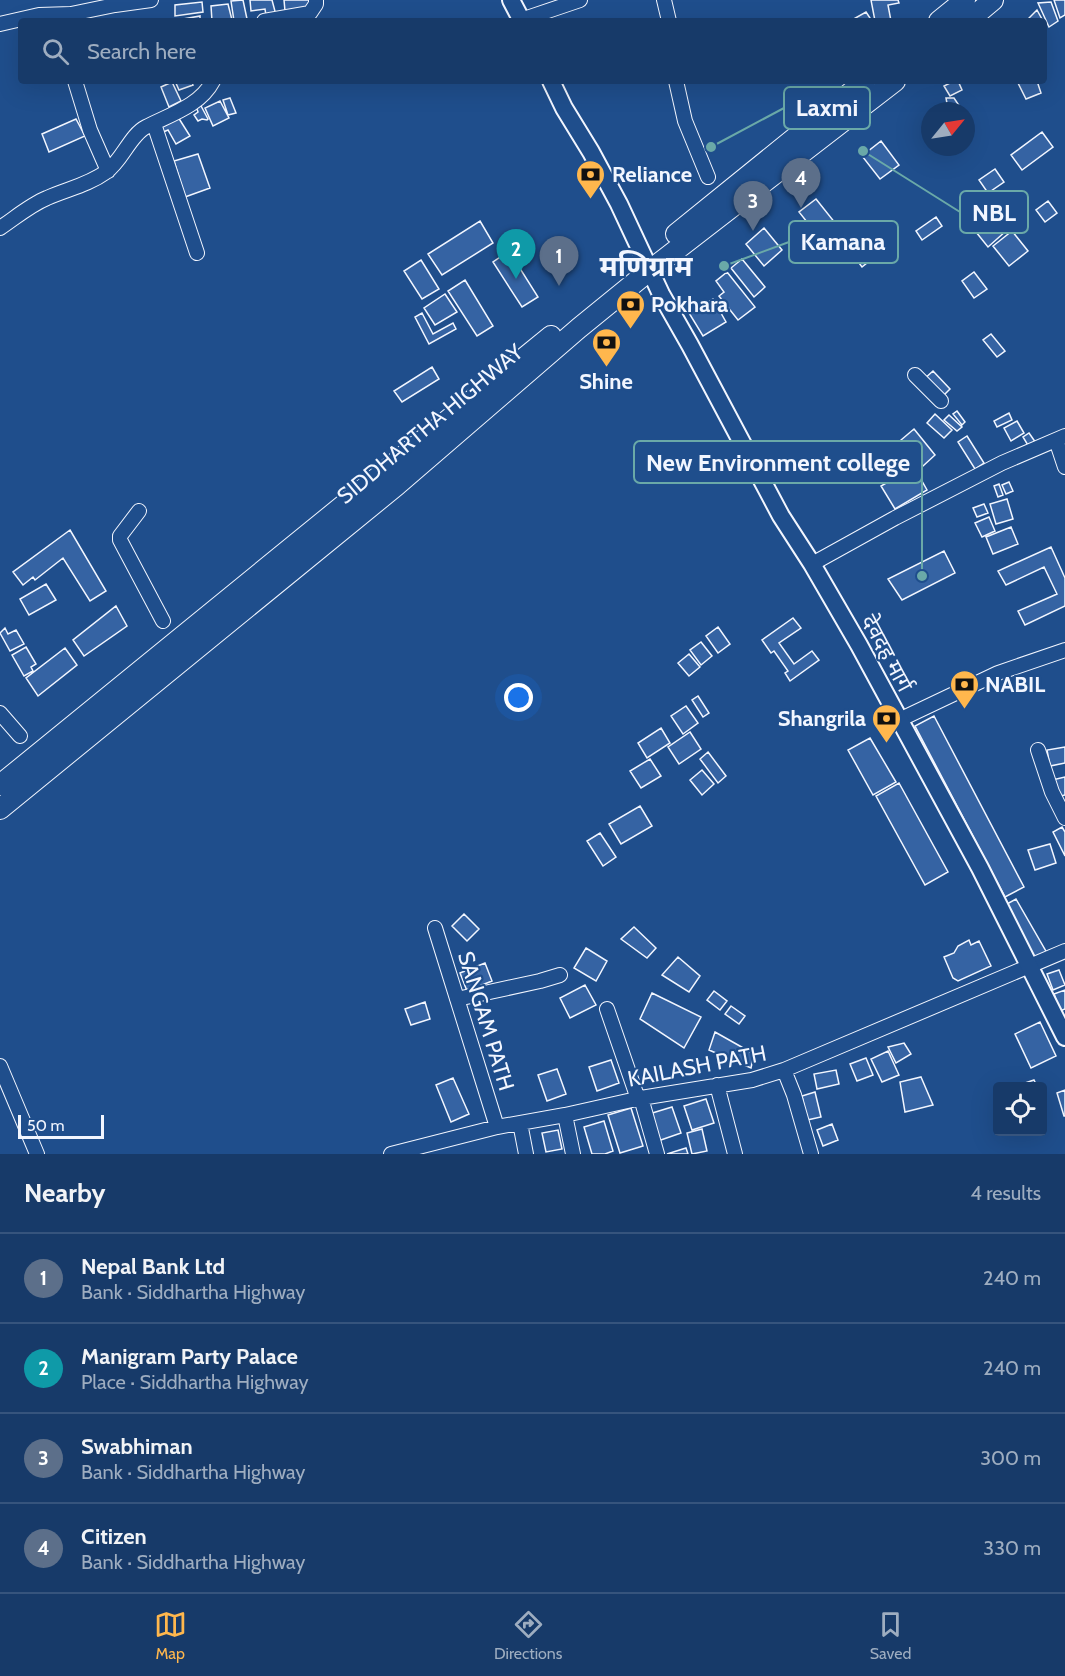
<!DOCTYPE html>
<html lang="en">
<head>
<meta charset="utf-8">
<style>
	:root { --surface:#173a69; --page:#20416f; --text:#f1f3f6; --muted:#9eadc0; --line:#36547d; --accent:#ffb74d }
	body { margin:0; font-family:Cabin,"Noto Sans Devanagari",sans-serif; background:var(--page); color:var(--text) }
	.controls { position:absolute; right:18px; bottom:18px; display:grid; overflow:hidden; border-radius:6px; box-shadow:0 6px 24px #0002 }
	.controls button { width:54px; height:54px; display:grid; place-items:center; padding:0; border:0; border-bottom:2px solid var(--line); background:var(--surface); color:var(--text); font:30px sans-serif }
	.compass { position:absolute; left:921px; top:102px; width:54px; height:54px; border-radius:50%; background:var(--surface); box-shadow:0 6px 24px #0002; rotate:60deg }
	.scale { position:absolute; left:18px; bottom:15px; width:86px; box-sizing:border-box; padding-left:6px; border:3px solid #f2f6ff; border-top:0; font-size:16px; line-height:21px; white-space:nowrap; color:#f2f6ff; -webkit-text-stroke:4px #1f4e8c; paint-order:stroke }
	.you { position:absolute; left:519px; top:698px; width:21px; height:21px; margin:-15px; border:4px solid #fff; border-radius:50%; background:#1a73e8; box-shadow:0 0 0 9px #1a73e833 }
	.badge { display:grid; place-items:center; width:39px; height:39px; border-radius:50%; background:var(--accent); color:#fff; font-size:20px; font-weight:700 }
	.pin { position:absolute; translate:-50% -50px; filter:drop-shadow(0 2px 3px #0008) }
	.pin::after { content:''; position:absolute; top:32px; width:21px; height:18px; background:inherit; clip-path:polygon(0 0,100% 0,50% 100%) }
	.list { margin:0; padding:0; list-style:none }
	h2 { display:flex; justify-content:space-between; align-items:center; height:78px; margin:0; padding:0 24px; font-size:26px }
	h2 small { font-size:20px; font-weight:400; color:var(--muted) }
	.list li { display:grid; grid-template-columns:39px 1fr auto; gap:18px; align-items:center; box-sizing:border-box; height:90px; padding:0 24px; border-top:2px solid var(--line) }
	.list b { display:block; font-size:22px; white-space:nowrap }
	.list p { margin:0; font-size:20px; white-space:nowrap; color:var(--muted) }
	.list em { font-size:20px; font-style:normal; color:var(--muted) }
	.icon { flex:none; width:33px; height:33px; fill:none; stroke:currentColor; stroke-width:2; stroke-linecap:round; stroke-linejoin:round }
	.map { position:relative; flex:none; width:1065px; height:1154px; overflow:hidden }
	.search { position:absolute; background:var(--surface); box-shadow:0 6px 24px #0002; left:18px; right:18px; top:18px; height:66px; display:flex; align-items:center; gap:15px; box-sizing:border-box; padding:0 21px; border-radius:6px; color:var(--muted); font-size:22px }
	.sheet { height:438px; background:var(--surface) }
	nav { display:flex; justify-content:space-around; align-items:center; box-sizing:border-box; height:84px; border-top:2px solid var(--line); background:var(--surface); font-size:16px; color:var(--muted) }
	nav a { display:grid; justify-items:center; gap:3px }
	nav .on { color:var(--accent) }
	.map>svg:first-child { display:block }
	.building { fill:#3563a3; stroke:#f2f6ff; stroke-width:1.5 }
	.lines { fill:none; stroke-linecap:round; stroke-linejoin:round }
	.minor-casing { stroke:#f2f6ff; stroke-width:16 }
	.major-casing { stroke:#f2f6ff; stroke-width:20 }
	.highway-casing { stroke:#f2f6ff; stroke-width:22 }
	.minor { stroke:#1f4e8c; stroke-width:14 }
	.major { stroke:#1f4e8c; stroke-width:16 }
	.highway { stroke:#1f4e8c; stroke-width:20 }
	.labels { text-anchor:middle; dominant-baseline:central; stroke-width:4.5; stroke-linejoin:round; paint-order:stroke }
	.poi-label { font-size:22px; font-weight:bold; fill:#f2f6ff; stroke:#1f4e8c; text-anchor:start }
	.street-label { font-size:22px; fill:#f2f6ff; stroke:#1f4e8c }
	.district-label { font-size:28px; font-weight:bold; fill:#f2f6ff; stroke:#1f4e8c }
	.leader { fill:none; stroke:#6aa9a8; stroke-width:2 }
	.callout-dot { fill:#6aa9a8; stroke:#1f4e8c; stroke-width:2 }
	.callout { fill:#1f4e8c; stroke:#6aa9a8; stroke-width:2 }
	.callout-label { font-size:24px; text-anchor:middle; font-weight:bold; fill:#f2f6ff }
</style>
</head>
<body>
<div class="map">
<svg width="1065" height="1154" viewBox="0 0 1065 1154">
	<rect width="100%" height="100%" fill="#1f4e8c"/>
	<!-- building -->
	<path class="building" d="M243 0 247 19 234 21 231 1Z
		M250 0H272L276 15 266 16 265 9 251 11Z
		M284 0H309L311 7 285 11Z
		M871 0H898L899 3 888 5 891 21H875Z
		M1054 0H1065V15L1060 18Z
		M202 2 203 12 175 16V5Z
		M1051 2 1058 21 1049 27 1038 3Z
		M228 4 232 20 212 21 211 6Z
		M1037 10 1043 21H1031L1029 18Z
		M866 12 872 21H850Z
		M200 16V21H178V20Z
		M175 81H191L193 85 179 90Z
		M954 81H958L962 90 950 96 944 86Z
		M1027 81H1037L1041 93 1026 99 1018 83Z
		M172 82 181 101 169 107 161 87Z
		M230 98 236 113 228 115 223 100Z
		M946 98H954L960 107 948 109Z
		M220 101 229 118 213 126 205 108Z
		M200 104 208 119 207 120 202 119 198 121 194 115 198 112 196 106Z
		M178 117 190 136 176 144 168 130 161 133 158 128Z
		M76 119 85 136 49 152 42 134Z
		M1042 132 1053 147 1022 170 1011 155Z
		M881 141 899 165 880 179 862 156Z
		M198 154 210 188 185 197 174 161Z
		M995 169 1004 182 988 193 979 180Z
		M816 199 836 224 819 237 799 212Z
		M1048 201 1057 213 1045 222 1036 210Z
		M936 217 942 226 922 240 916 231Z
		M993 217 1006 231 988 247 976 232Z
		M480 221 493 243 442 275 428 254Z
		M764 228 782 250 764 266 746 244Z
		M1012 231 1028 251 1009 266 993 246Z
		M867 250 873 258 862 267 856 259Z
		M509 251 538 297 522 307 493 262Z
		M742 259 765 287 754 297 731 268Z
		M421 260 439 289 422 299 404 271Z
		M727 272 755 307 738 320 719 296 724 292 716 281Z
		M974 272 987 289 974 298 962 281Z
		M465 280 493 326 477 336 448 291Z
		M445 294 457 312 435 325 424 308Z
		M713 299 726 322 703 336 689 313Z
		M422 313 433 334 453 323 456 329 429 344 415 317Z
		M991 334 1005 351 997 357 983 340Z
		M432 367 439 379 402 402 394 391Z
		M933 371 950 389 940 399 923 380Z
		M957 411 965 422 962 425 953 414Z
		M1009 413 1012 420 997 427 994 421Z
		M935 414 952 430 944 438 927 423Z
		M949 415 962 427 957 431 944 420Z
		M1017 421 1024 433 1011 441 1004 428Z
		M914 429 935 455 923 466 901 440Z
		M1029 433 1036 443 1029 447 1023 437Z
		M967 436 984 463 975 469 958 442Z
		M914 467 927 490 895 509 881 486Z
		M1009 482 1013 491 1006 494 1002 485Z
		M999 484 1003 495 998 497 994 486Z
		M1007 499 1013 519 996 524 990 504Z
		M984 504 988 513 977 517 973 508Z
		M989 517 995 531 982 537 975 523Z
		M1011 527 1018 544 993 554 986 537Z
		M70 530 106 591 90 601 63 558 35 580 33 577 23 585 13 572Z
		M1051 547 1065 578V606L1025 625 1018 611 1057 594 1044 567 1006 585 998 571Z
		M944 551 955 573 902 600 888 579Z
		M46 584 56 600 29 615 20 599Z
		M116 606 127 626 84 656 73 640Z
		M793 618 801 628 779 643 794 664 812 651 819 660 790 681 785 673 788 671 774 651 771 653 762 640Z
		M718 627 730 644 718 653 706 636Z
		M5 628 8 634 16 630 24 644 10 651 0 633Z
		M701 642 712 656 701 665 690 650Z
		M26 647 36 664 31 667 33 671 24 676 12 655Z
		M65 648 77 665 38 696 26 678Z
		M689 654 700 667 689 676 678 663Z
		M698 696 709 713 703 717 692 700Z
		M686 706 698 723 683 734 671 716Z
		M934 716 1024 887 1005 897 915 726Z
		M661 728 670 743 647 758 638 743Z
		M690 732 701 749 679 764 668 747Z
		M870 738 896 782 873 795 848 750Z
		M1065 747V763L1050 766 1047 750Z
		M708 752 726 776 718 783 700 759Z
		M650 759 661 776 641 788 630 771Z
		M702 770 714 784 702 795 690 780Z
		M1065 777V795L1056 797 1052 780Z
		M899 783 948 872 925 885 876 796Z
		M640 806 652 826 621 844 609 824Z
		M1062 827 1065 832V856L1053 832Z
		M600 833 616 857 603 866 587 841Z
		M1050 844 1056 863 1035 870 1028 850Z
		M1016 899 1047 953 1036 959 1005 905Z
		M464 914 479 929 467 941 452 926Z
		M634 927 656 948 647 958 621 939Z
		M969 940 971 945 979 941 991 966 958 981 953 978 944 957 954 953 958 946Z
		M586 948 607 961 596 981 574 968Z
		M678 957 700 976 689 992 662 975Z
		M485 963 492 981 467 991 460 973Z
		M1059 970 1065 985 1053 990 1047 974Z
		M585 985 596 1005 570 1018 560 998Z
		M1065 990V1009L1060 1011 1054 994Z
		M714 991 727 1001 720 1010 707 1000Z
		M652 993 701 1017 684 1048 640 1019Z
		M425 1002 430 1019 411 1025 405 1009Z
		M731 1006 745 1016 739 1024 725 1014Z
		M1040 1022 1056 1056 1031 1068 1015 1034Z
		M715 1032 754 1054 751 1068 709 1050Z
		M904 1043 911 1054 896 1063 888 1047Z
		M888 1051 899 1075 882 1082 871 1059Z
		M866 1058 873 1075 857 1081 850 1064Z
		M611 1060 619 1083 597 1091 589 1067Z
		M557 1069 566 1094 547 1101 538 1075Z
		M836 1070 839 1084 817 1089 814 1074Z
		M921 1077 933 1105 905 1112 900 1082Z
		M453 1078 469 1114 451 1122 436 1085Z
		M1034 1080 1037 1086H1016Z
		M1065 1090V1116H1064L1057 1093Z
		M815 1092 821 1117 807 1120 802 1096Z
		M706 1099 714 1123 692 1130 684 1106Z
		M672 1107 681 1133 658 1141 649 1114Z
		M631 1108 643 1146 620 1153 608 1115Z
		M604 1121 613 1151 605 1154H592L584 1127Z
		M832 1124 838 1140 823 1146 817 1130Z
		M702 1129 707 1151 692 1154 687 1133Z
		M558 1130 562 1149 546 1152 542 1133Z
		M686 1148 688 1154H667Z"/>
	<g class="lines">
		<defs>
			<path id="minor" d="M664 0 669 21
				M521 20 580 0
				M264 21 310 13 316 4V0
				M0 24 39 15 71 14 115 5 151 0
				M75 81 90 130 108 171
				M676 81 685 121 708 177
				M154 124 197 253
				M0 228C15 218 30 205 47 198 67 189 88 185 106 172 122 161 130 135 146 127 169 115 200 106 213 81
				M915 375 941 401
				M1056 440 1065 467
				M139 511 120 536V540L163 621
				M812 564 895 518 1002 463 1065 436
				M0 713 20 736
				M899 720 998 673 1065 650
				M1038 750 1052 792 1065 818
				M435 928 497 1127
				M457 999 540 981 560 975
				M607 1009 638 1099
				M0 1066 37 1154
				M784 1070 794 1095 811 1154
				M717 1085 735 1154
				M641 1098 657 1154
				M565 1115 573 1154
				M520 1123 526 1154
				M391 1154 497 1127 565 1115 641 1098 752 1080 784 1070 1065 951"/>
			<path id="major" d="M511 0 522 21
				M551 81 564 108 591 152 619 204 661 294 690 345 781 516 812 564 859 645 980 868 1065 1037"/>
			<path id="highway" d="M939 21 965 0
				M968 21 993 0
				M676 234 865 81
				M0 785 551 336
				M0 809 397 485 579 328 649 271 895 81"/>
		</defs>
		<!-- minor casing -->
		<use href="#minor" class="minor-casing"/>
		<!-- major casing -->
		<use href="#major" class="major-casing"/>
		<!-- highway casing -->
		<use href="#highway" class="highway-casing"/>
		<!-- minor -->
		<use href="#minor" class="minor"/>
		<!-- major -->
		<use href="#major" class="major"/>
		<!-- highway -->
		<use href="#highway" class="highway"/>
	</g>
	<!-- icons -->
	<defs>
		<symbol id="bank-pin" viewBox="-11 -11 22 30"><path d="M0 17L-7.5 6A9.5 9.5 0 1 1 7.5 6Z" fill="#ffb74d" stroke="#1f4e8c"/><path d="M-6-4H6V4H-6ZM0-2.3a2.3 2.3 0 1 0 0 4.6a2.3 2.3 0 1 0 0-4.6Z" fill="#111"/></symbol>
	</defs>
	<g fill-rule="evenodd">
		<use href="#bank-pin" x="574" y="158" width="33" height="45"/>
		<use href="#bank-pin" x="614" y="288" width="33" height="45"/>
		<use href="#bank-pin" x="590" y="326" width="33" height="45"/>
		<use href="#bank-pin" x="948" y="668" width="33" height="45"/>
		<use href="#bank-pin" x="870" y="702" width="33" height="45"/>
	</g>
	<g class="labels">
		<!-- poi labels -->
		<g class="poi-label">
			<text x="612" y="174">Reliance</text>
			<text x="651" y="304">Pokhara</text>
			<text x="606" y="381" text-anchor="middle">Shine</text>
			<text x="985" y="684">NABIL</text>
			<text x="866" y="718" text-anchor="end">Shangrila</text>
		</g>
		<!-- street labels -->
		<g class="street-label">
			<text transform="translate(430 424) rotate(-40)">SIDDHARTHA HIGHWAY</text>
			<text transform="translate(887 653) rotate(62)">देवदह मार्ग</text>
			<text transform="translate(486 1021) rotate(73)">SANGAM PATH</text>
			<text transform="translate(697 1066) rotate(-11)">KAILASH PATH</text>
		</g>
		<!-- district labels -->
		<g class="district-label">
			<text x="646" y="266">मणिग्राम</text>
		</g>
	</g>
	<!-- callouts -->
	<path class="leader" d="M711 147L784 108M863 151L960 212M724 266L789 242M922 576L922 462"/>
	<g class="callout-dot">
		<circle cx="711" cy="147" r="6"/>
		<circle cx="863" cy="151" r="6"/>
		<circle cx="724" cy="266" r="6"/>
		<circle cx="922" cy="576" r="6"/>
	</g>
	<g class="callout">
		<rect x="784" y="87" width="86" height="42" rx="6"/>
		<rect x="960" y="191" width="68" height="42" rx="6"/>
		<rect x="789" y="221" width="109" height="42" rx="6"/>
		<rect x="634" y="441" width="288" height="42" rx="6"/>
	</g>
	<g class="callout-label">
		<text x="827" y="116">Laxmi</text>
		<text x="994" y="221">NBL</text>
		<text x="843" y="250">Kamana</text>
		<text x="778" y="471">New Environment college</text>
	</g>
</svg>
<div class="controls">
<button><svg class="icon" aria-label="locate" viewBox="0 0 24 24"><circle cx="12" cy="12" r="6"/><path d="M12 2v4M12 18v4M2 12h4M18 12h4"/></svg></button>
</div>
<svg class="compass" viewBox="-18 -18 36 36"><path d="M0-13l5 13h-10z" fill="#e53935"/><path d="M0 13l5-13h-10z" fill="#9eadc0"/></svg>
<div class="scale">50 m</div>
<div class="you"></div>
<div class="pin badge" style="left:559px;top:286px;background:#5c6f8a">1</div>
<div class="pin badge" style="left:516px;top:279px;background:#0f9aa8">2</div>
<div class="pin badge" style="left:753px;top:231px;background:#5c6f8a">3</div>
<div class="pin badge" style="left:801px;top:208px;background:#5c6f8a">4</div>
<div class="search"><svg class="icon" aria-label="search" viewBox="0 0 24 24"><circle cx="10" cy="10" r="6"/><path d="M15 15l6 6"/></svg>Search here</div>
</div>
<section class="sheet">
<h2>Nearby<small>4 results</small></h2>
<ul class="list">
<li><span class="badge" style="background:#5c6f8a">1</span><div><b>Nepal Bank Ltd</b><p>Bank · Siddhartha Highway</p></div><em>240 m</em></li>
<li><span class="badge" style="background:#0f9aa8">2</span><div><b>Manigram Party Palace</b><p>Place · Siddhartha Highway</p></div><em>240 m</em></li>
<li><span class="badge" style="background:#5c6f8a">3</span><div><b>Swabhiman</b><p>Bank · Siddhartha Highway</p></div><em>300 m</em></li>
<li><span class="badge" style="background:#5c6f8a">4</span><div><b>Citizen</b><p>Bank · Siddhartha Highway</p></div><em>330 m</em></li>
</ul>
</section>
<nav>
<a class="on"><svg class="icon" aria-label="map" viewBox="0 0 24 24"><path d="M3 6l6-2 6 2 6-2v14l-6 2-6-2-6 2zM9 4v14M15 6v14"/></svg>Map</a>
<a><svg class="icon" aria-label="directions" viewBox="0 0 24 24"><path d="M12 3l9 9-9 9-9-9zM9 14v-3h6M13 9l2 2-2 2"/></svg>Directions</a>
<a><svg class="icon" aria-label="saved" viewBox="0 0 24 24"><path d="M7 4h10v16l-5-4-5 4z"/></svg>Saved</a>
</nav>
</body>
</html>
